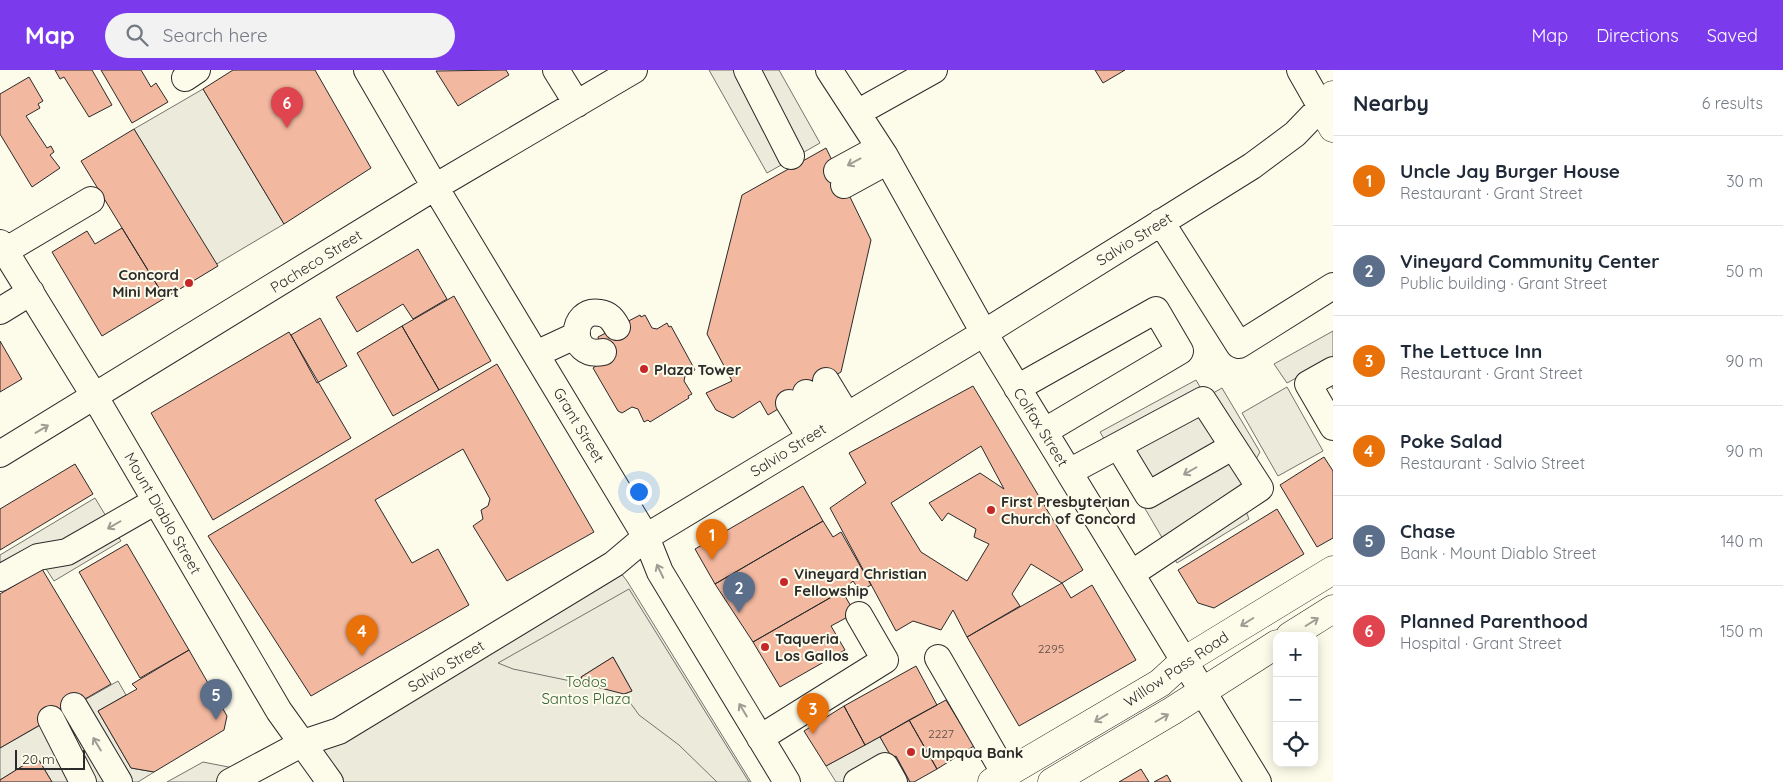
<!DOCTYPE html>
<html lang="en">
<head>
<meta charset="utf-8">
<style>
	:root { --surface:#fff; --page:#f2f2f3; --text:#1f2937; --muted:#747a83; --line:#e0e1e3; --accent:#7c3aed }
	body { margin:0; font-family:Quicksand,sans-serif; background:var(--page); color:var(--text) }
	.controls { position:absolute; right:15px; bottom:15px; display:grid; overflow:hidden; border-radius:10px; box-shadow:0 2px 12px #0003 }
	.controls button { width:45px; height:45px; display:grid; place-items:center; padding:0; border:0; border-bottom:1px solid var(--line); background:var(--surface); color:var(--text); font:25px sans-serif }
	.scale { position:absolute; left:15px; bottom:12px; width:70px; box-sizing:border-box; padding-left:5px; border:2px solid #2b2b2b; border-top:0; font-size:14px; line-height:18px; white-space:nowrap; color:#2b2b2b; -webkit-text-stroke:4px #fdfbea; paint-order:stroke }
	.you { position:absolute; left:638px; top:421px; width:18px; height:18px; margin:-12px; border:4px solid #fff; border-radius:50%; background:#1a73e8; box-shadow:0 0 0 8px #1a73e833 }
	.badge { display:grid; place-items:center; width:32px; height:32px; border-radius:50%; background:var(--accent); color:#fff; font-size:16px; font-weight:700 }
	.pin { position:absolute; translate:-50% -41px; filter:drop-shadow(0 1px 2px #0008) }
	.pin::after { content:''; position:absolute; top:26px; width:18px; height:15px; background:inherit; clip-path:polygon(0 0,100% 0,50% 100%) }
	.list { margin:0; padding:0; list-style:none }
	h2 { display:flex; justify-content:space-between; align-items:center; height:65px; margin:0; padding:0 20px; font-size:21px }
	h2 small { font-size:16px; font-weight:400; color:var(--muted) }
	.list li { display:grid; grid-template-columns:32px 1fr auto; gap:15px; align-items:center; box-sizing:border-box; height:90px; padding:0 20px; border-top:1px solid var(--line) }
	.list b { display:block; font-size:19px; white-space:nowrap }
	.list p { margin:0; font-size:16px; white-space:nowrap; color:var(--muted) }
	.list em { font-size:16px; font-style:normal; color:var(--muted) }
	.icon { flex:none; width:28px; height:28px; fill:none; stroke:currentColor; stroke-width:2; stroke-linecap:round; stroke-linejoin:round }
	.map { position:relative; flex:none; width:1333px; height:712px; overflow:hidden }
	header { display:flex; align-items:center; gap:30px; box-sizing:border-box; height:70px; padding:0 25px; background:var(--accent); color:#fff }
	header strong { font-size:24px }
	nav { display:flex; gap:28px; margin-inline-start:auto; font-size:18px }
	.search { width:350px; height:45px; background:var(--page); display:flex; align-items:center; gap:12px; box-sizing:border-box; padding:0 18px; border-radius:28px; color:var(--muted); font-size:19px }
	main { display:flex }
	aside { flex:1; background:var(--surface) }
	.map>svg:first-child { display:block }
	.green { fill:#ecebdb; stroke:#74746e }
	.parking { fill:#eceadb; stroke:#74746e }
	.building { fill:#f2b8a0; stroke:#2b2b2b; fill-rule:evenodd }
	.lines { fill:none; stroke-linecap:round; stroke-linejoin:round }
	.minor-casing { stroke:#2b2b2b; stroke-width:28 }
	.major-casing { stroke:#2b2b2b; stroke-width:29 }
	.minor { stroke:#fdfbea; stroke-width:26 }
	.major { stroke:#fdfbea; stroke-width:28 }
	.oneway { stroke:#9e9d94 }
	.poi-dot { fill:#c62828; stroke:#fdfbea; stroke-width:2 }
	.labels { text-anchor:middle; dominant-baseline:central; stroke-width:4; stroke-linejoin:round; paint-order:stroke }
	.number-label { font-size:12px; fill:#5d4e48 }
	.street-label { font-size:15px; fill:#2b2b2b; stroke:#fdfbea }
	.poi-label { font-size:15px; font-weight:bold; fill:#2b2b2b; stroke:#fdfbea; text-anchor:start }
	.park-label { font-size:15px; fill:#34623c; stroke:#fdfbea }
</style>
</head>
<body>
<header>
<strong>Map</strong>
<div class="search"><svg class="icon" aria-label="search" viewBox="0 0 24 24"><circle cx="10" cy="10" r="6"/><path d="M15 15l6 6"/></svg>Search here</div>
<nav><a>Map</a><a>Directions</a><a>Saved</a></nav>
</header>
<main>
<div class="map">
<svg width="1333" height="712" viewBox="0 0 1333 712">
	<rect width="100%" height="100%" fill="#fdfbea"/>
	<!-- green -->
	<path class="green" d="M614 494 627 511 751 712H330L303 673Z"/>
	<!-- parking -->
	<path class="parking" d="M709 0H779L820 73 767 103Z
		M203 19 284 154 215 195 134 59Z
		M1333 261V319L1318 296 1287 313 1274 294Z
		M1196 310 1206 327 1222 318 1260 382 1238 421 1249 449 1177 493 1100 362Z
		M1287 317 1323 381 1278 406 1242 343Z
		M95 428 121 471 54 511 43 494 0 520V485Z
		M629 519 749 712H717L679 675 639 645 624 624 632 621 613 587 581 607 585 614 513 599 498 593Z
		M118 611 126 625 98 641 131 698 154 702 138 712H52L37 687 0 710V678Z
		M880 667 892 688 896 686 910 712H836L826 696Z
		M203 692 249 701 230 712H167Z"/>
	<!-- building -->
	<path class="building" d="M55 0H92L112 35 89 47 64 7 60 9Z
		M101 0H141L151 17 156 13 168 32 132 53Z
		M233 0H315L371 98 284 154 203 19Z
		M506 0 509 5 458 36 436 1Z
		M1095 0H1125L1103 13Z
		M29 7 43 31 38 34 40 38 26 46 47 78 51 76 54 82 50 85 60 98 32 117 0 64V24Z
		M134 59 218 196 165 228 81 91Z
		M826 78 871 170 841 302 768 345 760 331 733 348 716 340 706 323 732 311 707 264 742 125Z
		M122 158 165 228 102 266 52 182 87 161 95 174Z
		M418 179 447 229 413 249 403 234 357 262 336 227Z
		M454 226 491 291 439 320 402 256Z
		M640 245 641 247 645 245 652 258 657 259 667 253 669 257 671 256 695 300 685 306 684 311 692 324 688 326 689 328 650 352 648 350 644 352 638 339 632 337 622 343 618 341 593 298 603 291 598 267Z
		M320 248 347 296 317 313 291 265Z
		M402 256 439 320 393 346 357 283Z
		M289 262 351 368 213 450 151 343Z
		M0 271 22 309 0 322Z
		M497 294 594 462 507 511 473 456 483 449 481 440 488 436 490 429 463 379 375 430 412 493 438 479 469 535 311 626 208 466Z
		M973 316 1083 500 1062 513 1031 494 1012 524 1020 536 967 567 953 540 941 560 913 551 896 561 830 438 866 413 849 383ZM981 376 1004 419 980 403 929 433 942 451 948 443 976 459 974 467 989 474 967 511 921 482 891 433Z
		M1324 387 1333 401V468L1317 477 1280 415Z
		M75 394 93 424 0 480V439Z
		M803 416 823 451 715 514 695 479Z
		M1277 439 1304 484 1214 538 1198 533 1178 500Z
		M823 451 833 467 841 462 871 515 860 521 853 511 842 521 753 572 715 514Z
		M127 474 189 580 140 608 79 502Z
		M42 499 111 614 0 678V524Z
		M1062 513 1071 528 1092 515 1136 590 1019 656 967 567Z
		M842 521 855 543 831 556 845 580 780 617 753 572Z
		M189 580 227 646 224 660 154 702 131 698 98 641 137 619 132 614Z
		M613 587 632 621 624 624 585 614 581 607Z
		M916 596 937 635 865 675 844 636Z
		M946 630 974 676 937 699 909 650Z
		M844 636 865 675 826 696 804 661Z
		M909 650 937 699 914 712H910L896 686 892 688 880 667Z
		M37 687 52 712H0V710Z
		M1141 699 1149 712H1119Z
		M1167 705 1171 712H1154Z"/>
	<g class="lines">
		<defs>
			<path id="minor" d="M367 0 435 117 646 467 660 502 787 712
				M556 0 577 34
				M747 0 791 86
				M829 0 885 86 984 263 1258 712
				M185 8 197 0
				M857 43 934 0
				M837 101 870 83 885 86 877 97 844 115
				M1161 152 1239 275 1333 216
				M0 173 95 327 279 641 330 712
				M5 181 91 130
				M0 241 31 222
				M603 282C567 289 570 237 600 243 609 244 613 250 617 257
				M536 284 577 265
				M1333 300 1308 314 1333 357
				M826 311 846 344
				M1017 318 1156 240 1180 281 1045 361
				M806 323 827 356
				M789 333 810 367
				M1119 377 1148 425 1232 377
				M0 384 435 117 634 0
				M1069 402 1203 330 1260 418 1131 504
				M0 508 38 487 67 482 156 431
				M938 588 1005 704
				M74 636 119 712
				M51 649 83 712
				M760 668 885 590 859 545
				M230 712 303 673 339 661 614 494 646 467 984 263 1252 96 1295 64 1321 37 1300 0
				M857 712 885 696 894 712"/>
			<path id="major" d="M1333 25 1321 37 1333 58
				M1290 566 1333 539
				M992 712 1160 613 1184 591 1333 500
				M1052 712 1172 641 1277 574"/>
		</defs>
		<!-- minor casing -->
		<use href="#minor" class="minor-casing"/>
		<!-- major casing -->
		<use href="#major" class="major-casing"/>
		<!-- minor -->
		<use href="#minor" class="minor"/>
		<!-- major -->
		<use href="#major" class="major"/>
	</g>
	<!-- one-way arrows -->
	<defs><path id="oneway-shaft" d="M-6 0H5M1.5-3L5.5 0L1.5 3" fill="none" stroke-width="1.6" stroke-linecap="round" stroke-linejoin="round" transform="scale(1.25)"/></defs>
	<g class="oneway">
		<use href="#oneway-shaft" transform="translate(854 92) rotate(152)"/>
		<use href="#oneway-shaft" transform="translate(42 359) rotate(-31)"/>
		<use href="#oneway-shaft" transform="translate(1190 401) rotate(150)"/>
		<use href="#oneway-shaft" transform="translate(114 455) rotate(150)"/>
		<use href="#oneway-shaft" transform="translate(660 501) rotate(-116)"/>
		<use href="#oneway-shaft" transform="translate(1247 552) rotate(148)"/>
		<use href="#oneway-shaft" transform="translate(1312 552) rotate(-32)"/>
		<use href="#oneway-shaft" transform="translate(743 640) rotate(-121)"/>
		<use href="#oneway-shaft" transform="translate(1101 648) rotate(149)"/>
		<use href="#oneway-shaft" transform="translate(1162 648) rotate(-30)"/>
		<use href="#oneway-shaft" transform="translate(97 674) rotate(-121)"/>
	</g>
	<!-- markers -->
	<g class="poi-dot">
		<circle cx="189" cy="213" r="5"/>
		<circle cx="644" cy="299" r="5"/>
		<circle cx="991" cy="440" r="5"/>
		<circle cx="784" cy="512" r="5"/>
		<circle cx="765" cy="577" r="5"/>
		<circle cx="911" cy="682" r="5"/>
	</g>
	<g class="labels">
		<!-- number labels -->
		<g class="number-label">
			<text x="1051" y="578">2295</text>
			<text x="941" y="663">2227</text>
		</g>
		<!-- street labels -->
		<g class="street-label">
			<text transform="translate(1134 169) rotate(-32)">Salvio Street</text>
			<text transform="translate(316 191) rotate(-32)">Pacheco Street</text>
			<text transform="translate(579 355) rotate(59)">Grant Street</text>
			<text transform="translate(1041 357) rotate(58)">Colfax Street</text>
			<text transform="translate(788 380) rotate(-32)">Salvio Street</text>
			<text transform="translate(163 443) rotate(60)">Mount Diablo Street</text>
			<text transform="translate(446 596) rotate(-31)">Salvio Street</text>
			<text transform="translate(1176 599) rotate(-34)">Willow Pass Road</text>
		</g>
		<!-- poi labels -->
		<g class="poi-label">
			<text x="179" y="204" text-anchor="end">Concord<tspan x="179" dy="17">Mini Mart</tspan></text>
			<text x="654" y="299">Plaza Tower</text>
			<text x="1001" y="431">First Presbyterian<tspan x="1001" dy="17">Church of Concord</tspan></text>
			<text x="794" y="503">Vineyard Christian<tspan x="794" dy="17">Fellowship</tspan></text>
			<text x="775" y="568">Taqueria<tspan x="775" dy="17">Los Gallos</tspan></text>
			<text x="921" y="682">Umpqua Bank</text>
		</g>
		<!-- park labels -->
		<g class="park-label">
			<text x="586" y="611">Todos<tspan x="586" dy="17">Santos Plaza</tspan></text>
		</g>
	</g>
</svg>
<div class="controls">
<button>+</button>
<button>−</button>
<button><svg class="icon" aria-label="locate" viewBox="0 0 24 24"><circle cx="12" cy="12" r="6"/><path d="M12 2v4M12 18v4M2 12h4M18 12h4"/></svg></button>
</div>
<div class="scale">20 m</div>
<div class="you"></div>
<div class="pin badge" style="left:712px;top:490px;background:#e8710a">1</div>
<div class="pin badge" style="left:739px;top:543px;background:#5c6f8a">2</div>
<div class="pin badge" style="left:813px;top:664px;background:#e8710a">3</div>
<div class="pin badge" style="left:362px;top:586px;background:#e8710a">4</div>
<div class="pin badge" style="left:216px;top:650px;background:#5c6f8a">5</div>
<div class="pin badge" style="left:287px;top:58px;background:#e0444e">6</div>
</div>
<aside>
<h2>Nearby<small>6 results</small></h2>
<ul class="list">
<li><span class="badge" style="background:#e8710a">1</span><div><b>Uncle Jay Burger House</b><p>Restaurant · Grant Street</p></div><em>30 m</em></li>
<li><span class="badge" style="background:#5c6f8a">2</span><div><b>Vineyard Community Center</b><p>Public building · Grant Street</p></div><em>50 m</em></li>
<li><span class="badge" style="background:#e8710a">3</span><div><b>The Lettuce Inn</b><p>Restaurant · Grant Street</p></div><em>90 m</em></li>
<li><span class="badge" style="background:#e8710a">4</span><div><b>Poke Salad</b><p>Restaurant · Salvio Street</p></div><em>90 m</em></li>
<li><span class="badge" style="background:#5c6f8a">5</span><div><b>Chase</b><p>Bank · Mount Diablo Street</p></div><em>140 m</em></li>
<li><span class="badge" style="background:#e0444e">6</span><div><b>Planned Parenthood</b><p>Hospital · Grant Street</p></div><em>150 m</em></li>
</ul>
</aside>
</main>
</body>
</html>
